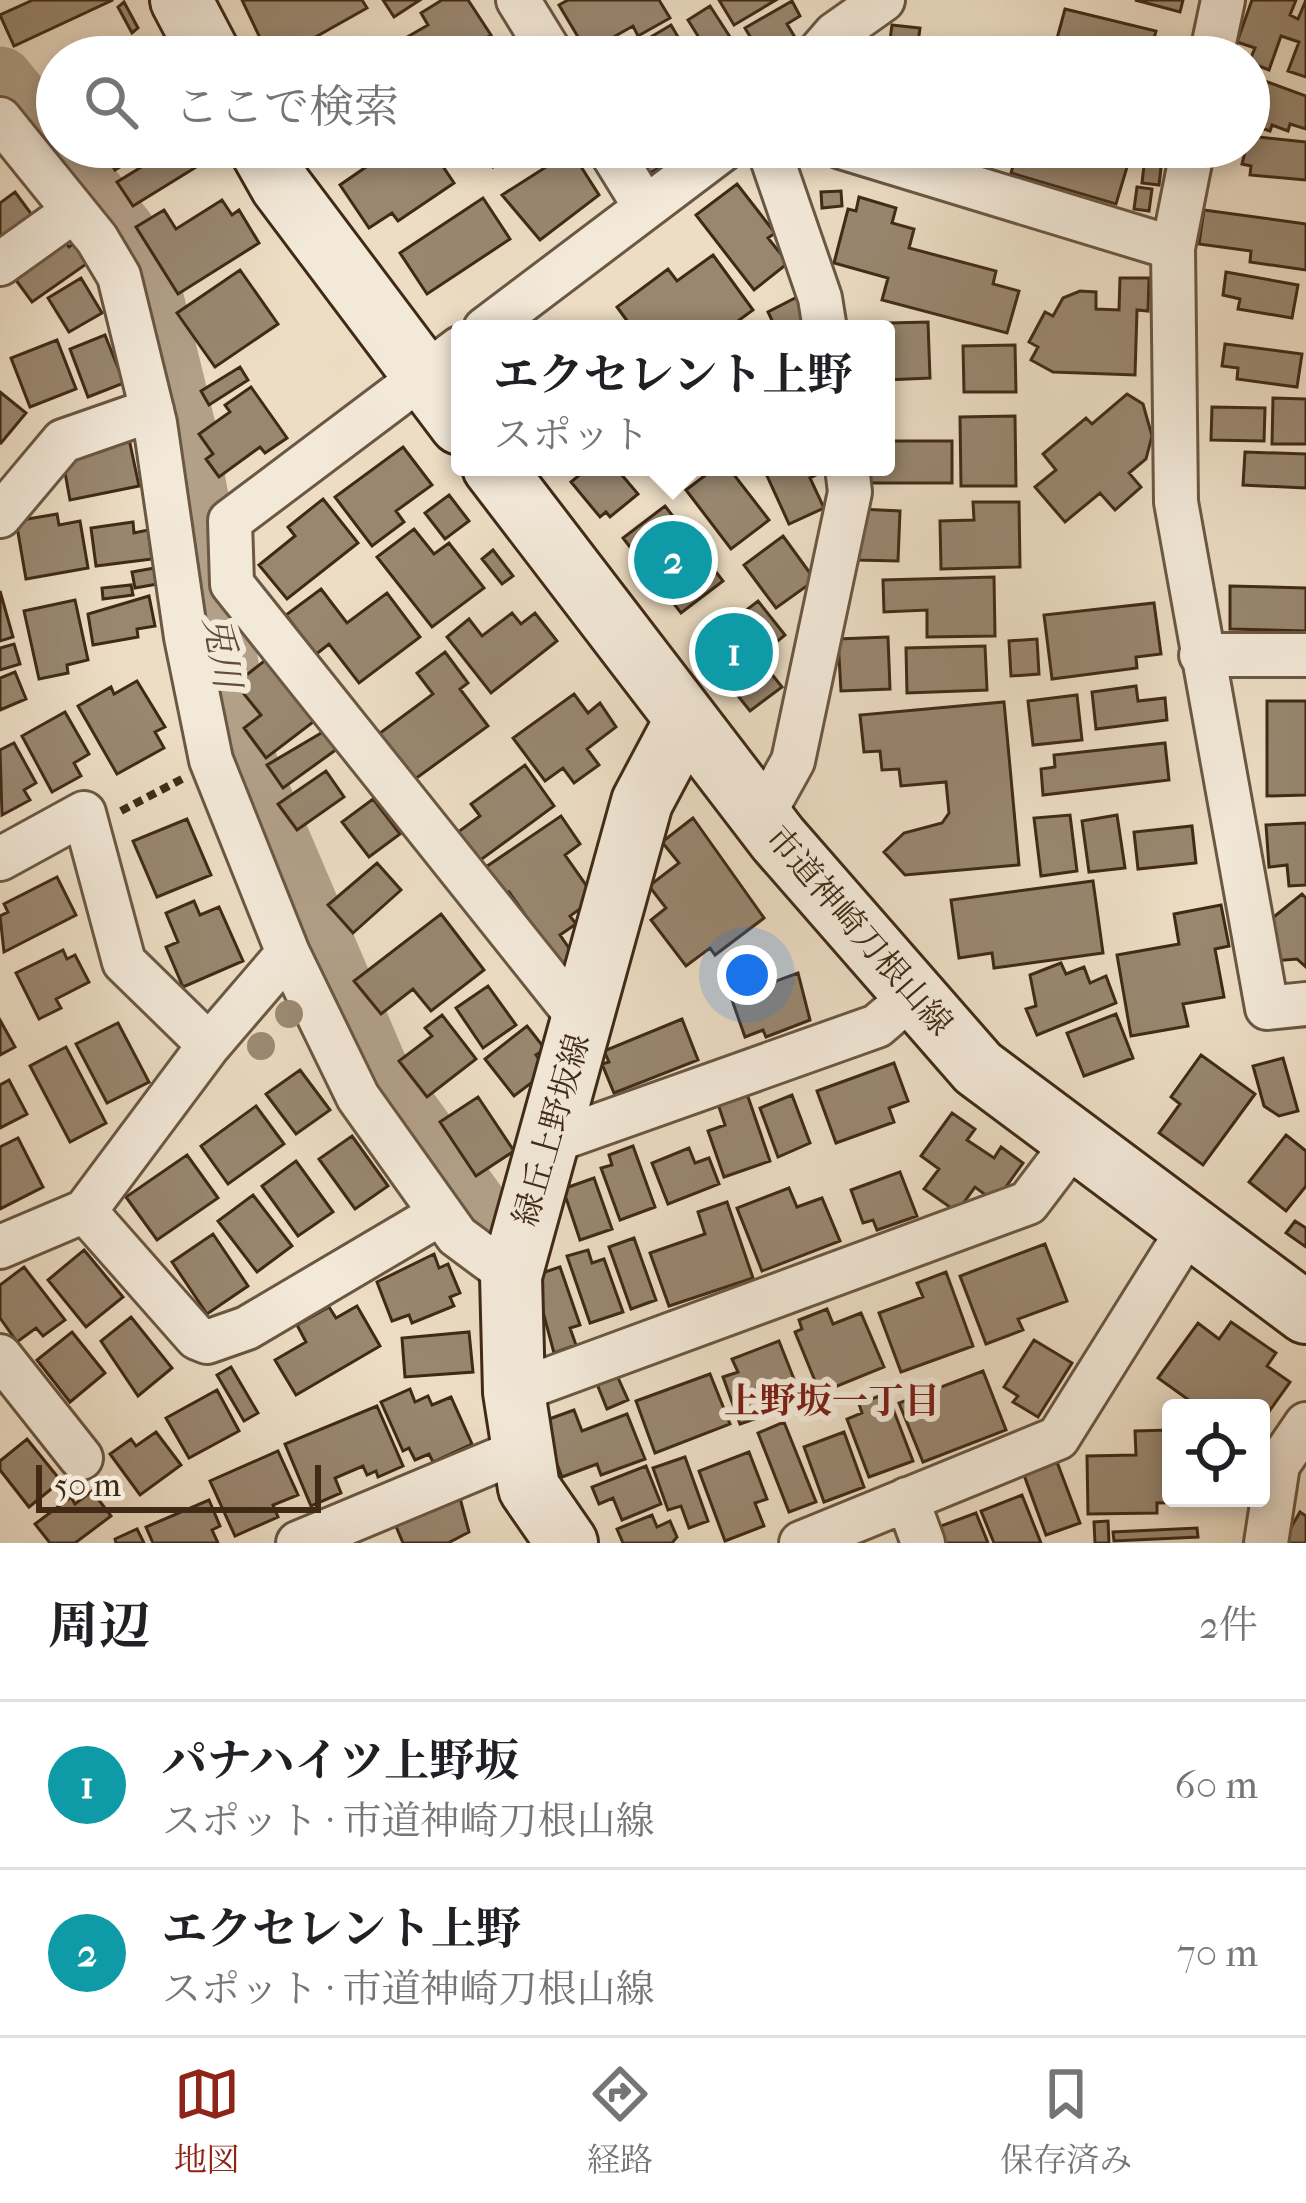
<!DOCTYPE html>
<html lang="ja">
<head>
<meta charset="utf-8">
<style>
	:root { --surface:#fff; --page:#f2f2f2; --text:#202124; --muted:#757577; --line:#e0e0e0; --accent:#8f2418 }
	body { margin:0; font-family:"IM FELL French Canon","Noto Serif JP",serif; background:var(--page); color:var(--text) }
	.controls { position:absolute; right:36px; bottom:36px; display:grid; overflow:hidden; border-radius:12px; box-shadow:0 6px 18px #0003 }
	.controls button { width:108px; height:108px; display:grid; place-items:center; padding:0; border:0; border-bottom:3px solid var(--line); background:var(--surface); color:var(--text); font:60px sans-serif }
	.scale { position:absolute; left:36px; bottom:30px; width:285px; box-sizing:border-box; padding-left:12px; border:6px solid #402a16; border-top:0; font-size:33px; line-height:42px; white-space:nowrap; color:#402a16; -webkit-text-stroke:9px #f3e9d9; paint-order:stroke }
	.you { position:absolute; left:747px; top:975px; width:42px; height:42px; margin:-30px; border:9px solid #fff; border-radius:50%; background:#1a73e8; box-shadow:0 0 0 18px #1a73e833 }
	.badge { display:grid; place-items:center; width:78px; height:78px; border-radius:50%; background:var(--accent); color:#fff; font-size:39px; font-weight:700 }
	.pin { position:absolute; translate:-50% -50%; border:6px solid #fff; box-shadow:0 3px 12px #0006 }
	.popup { position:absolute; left:451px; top:320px; width:444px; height:156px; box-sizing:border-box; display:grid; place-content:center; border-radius:12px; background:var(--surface); filter:drop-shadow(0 3px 9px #0005); font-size:39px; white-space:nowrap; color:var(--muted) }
	.popup b { font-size:45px; color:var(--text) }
	.popup::after { content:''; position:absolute; left:50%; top:100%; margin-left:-24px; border:24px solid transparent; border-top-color:var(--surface) }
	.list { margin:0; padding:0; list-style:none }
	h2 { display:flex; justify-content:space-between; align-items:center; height:156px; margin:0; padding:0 48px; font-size:51px }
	h2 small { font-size:39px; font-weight:400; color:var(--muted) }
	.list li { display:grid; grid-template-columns:78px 1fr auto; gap:36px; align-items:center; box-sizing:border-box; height:168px; padding:0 48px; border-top:3px solid var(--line) }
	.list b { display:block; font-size:45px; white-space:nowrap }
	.list p { margin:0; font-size:39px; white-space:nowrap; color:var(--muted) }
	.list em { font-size:39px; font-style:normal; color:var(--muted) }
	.icon { flex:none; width:66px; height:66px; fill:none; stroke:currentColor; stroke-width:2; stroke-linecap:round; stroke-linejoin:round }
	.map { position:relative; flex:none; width:1306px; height:1543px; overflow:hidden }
	.search { position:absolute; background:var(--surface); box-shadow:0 6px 18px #0003; left:36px; right:36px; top:36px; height:132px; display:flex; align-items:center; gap:30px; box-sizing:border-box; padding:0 42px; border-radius:66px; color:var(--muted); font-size:45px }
	.sheet { height:492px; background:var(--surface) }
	nav { display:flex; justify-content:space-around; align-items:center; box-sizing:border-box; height:168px; border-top:3px solid var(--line); background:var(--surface); font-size:33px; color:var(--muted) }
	nav a { display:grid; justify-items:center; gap:6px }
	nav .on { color:var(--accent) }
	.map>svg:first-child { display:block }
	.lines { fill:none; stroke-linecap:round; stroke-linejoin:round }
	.river { stroke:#b2a089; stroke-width:69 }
	.building { fill:#998770; stroke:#402a16; stroke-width:3 }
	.street-casing { stroke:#6b5742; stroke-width:48 }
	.secondary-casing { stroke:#402a16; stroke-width:66 }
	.path { stroke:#402a16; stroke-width:8; stroke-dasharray:9 6; stroke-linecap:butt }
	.street { stroke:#f3e9d9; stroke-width:42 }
	.secondary { stroke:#f3e9d9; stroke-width:60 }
	.tree { fill:#9d8b74 }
	.labels { text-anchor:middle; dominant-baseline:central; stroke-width:12; stroke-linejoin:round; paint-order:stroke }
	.street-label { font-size:33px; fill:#402a16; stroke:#f3e9d9 }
	.water-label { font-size:36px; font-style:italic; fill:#624d38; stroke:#f3e9d9 }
	.neighbourhood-label { font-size:36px; font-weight:bold; fill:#7a1f14; stroke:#f3e9d9 }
</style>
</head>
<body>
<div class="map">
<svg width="1306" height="1543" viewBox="0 0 1306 1543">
	<rect width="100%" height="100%" fill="#ecddc4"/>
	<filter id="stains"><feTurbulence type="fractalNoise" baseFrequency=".00167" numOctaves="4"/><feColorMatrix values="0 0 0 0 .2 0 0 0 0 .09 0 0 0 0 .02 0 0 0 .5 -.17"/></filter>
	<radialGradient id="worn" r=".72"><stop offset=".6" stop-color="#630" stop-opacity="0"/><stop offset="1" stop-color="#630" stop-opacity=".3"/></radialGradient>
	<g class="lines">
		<!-- river -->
		<path class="river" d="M0 81 121 232 142 270 182 431 241 759 374 1070 480 1216"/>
	</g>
	<!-- building -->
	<path class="building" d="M33 0H113L14 46 0 15Z
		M242 0H362L367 8 280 57H269Z
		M383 0H420L394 17Z
		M442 0H468L491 35 455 57H412L402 40 428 25 421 13Z
		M568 0H659L670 18 638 36 633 26 587 52 559 5Z
		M719 0H776L734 25Z
		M1135 0H1183L1180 12Z
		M1252 0H1296L1290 15 1298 19 1306 0V77L1288 71 1299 42 1281 36 1269 70 1249 62 1255 48 1237 42Z
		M792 1 800 16 787 24 799 44 777 57H762L745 28Z
		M124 2 138 28 132 33 118 7Z
		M710 6 743 57H711L688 20Z
		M1065 9 1156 31 1149 57H1099L1055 46Z
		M671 25 688 54 683 57H617Z
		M892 25 920 28 918 43 890 40Z
		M946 46 1003 57H944Z
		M1251 76 1306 96V129L1290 124 1288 131 1272 125 1270 131 1249 124Z
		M1249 136 1306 142V180L1250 175 1251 166 1242 164Z
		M101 147H191L201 164 133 206 117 182 156 158 150 149 115 170Z
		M395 147H430L454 183 398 221 392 213 369 228 340 185Z
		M481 147H518L520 150 493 167Z
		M629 147H693V148L645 176Z
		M926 147H988L985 160Z
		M1029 147H1133L1116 204 1011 173 1018 149 1028 152Z
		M1146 148 1163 150 1159 185 1142 183Z
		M571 151 599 195 540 240 502 195Z
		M737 184 775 233 768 238 788 263 754 290 696 215Z
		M1137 187 1152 189 1149 211 1134 209Z
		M841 191 842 206 822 208 821 192Z
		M15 192 32 215 0 239V203Z
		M859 197 896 208 892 223 914 229 909 248 996 271 993 284 1019 291 1007 333 882 300 888 278 834 263 848 209 856 211Z
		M483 198 510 239 427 294 400 253Z
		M222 200 232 215 239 210 259 243 178 294 136 227 164 210 176 229Z
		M1204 210 1306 224V270L1250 262 1251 251 1199 244Z
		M61 237 69 247 78 240 92 260 32 302 10 272Z
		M713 255 753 310 727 329H633L617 307 668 269 677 281Z
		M240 270 278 324 215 367 177 313Z
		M1226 272 1298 285 1292 318 1238 309 1240 299 1223 295Z
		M81 278 102 313 69 332 48 298Z
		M1120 278H1149L1148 311 1137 310 1135 375 1053 372 1031 360 1038 347 1029 342 1045 312 1053 316 1063 298 1080 291 1096 292V309L1119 310Z
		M797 297 810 325 776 329 768 312Z
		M928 322 930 378 886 380 890 323Z
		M105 335 124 383 88 397 70 349Z
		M57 340 76 389 30 407 11 358Z
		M1225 344 1302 354 1297 387 1237 379 1238 368 1222 366Z
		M1015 345 1016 392H964L963 346Z
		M240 367 248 380 209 405 201 391Z
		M251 387 287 438 265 453 260 447 219 477 206 459 213 454 199 434 230 412 225 405Z
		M0 392 26 413 1 443 0 442Z
		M1127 394 1143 404 1152 436 1146 459 1129 473 1141 487 1115 510 1100 493 1065 522 1035 487 1056 470 1043 454 1086 418 1092 424Z
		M1273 398 1306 399V444H1272Z
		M1212 407 1265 408 1264 441 1211 440Z
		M1015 416 1016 486H961L960 417Z
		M128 434 139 486 70 500 62 456Z
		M886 441H952V483H869V467H886Z
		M403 447 432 485 396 511 404 522 372 546 335 497Z
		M1245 452 1306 454V488L1243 485Z
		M589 467H615L638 494 610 517 606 512 600 517 571 482Z
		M716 467H728L769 520 731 549 686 490Z
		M763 467H833L810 478 824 508 789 524Z
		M449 495 469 521 445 539 425 513Z
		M323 499 358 543 287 599 259 565 295 536 288 527Z
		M973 502H1019L1020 567 941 569 940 521 974 520Z
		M665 506 723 581 681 613 623 538Z
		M859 509 900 511 898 561 857 560Z
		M57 514 59 525 80 521 88 568 26 579 16 521Z
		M133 522 134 533 148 530 152 559 96 566 91 528Z
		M414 529 434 554 449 543 484 588 432 627 377 557Z
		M783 536 815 580 776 608 744 565Z
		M493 550 513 576 502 584 482 559Z
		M160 567 163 583 135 588 132 572Z
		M994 577 995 636 927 637V610L884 612 883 580Z
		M131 585 133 595 103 599 102 588Z
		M1230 586 1306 588V631L1230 629Z
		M321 589 347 623 387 593 420 637 359 683 329 644 315 655 286 615Z
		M0 591 13 637 0 641Z
		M149 596 155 626 137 629 138 637 93 645 88 614Z
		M75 600 88 660 67 665 68 673 39 679 24 611Z
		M758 601 785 635 758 657 782 687 750 711 699 647Z
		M1154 603 1161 654 1136 657 1137 668 1052 679 1044 615Z
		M512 613 521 624 535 613 557 641 491 693 447 637 469 619 482 636Z
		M888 637 890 689 841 691 838 639Z
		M1037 639 1039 674 1011 676 1009 641Z
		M14 644 20 664 0 670V648Z
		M985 646 987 690 907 693 906 648Z
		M445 652 468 683 460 689 488 726 411 782 376 736 433 694 417 673Z
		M273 654 321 716 266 758 244 728 261 715 244 694V677Z
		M15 672 26 699 0 710V678Z
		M137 681 165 727 155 732 164 748 117 774 78 706 111 687 114 694Z
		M1136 686 1138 701 1165 698 1167 720 1096 729 1092 692Z
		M574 694 588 713 600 703 616 727 587 749 599 765 574 783 563 768 545 781 513 738Z
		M1077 695 1082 740 1033 745 1028 701Z
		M1267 701H1306V795L1267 796Z
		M1004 702 1019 865 905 875 884 852 904 833 942 823 949 813 946 782 901 786 899 769 882 770 880 751 864 752 860 715Z
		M65 712 89 754 74 763 81 776 52 792 22 736Z
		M323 732 337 749 283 788 267 765Z
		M14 743 36 783 24 790 30 800 2 815 0 750Z
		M1165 743 1169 780 1043 795 1041 769 1055 767 1054 755Z
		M525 765 554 806 475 864 454 835 480 816 471 804Z
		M326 771 344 797 297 830 278 804Z
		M373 799 400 834 369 857 342 822Z
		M1070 815 1077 871 1041 876 1034 818Z
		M1117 815 1125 868 1089 872 1082 821Z
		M561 816 580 844 565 855 595 898 570 916 576 924 560 935 573 954 560 982 542 939 509 892 500 899 480 871Z
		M693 818 764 918 715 955 710 948 686 966 651 920 666 908 649 886 679 863 662 842Z
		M187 819 211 875 157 897 133 841Z
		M1306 823V885L1289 886 1287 865 1269 867 1266 825Z
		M1192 826 1196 863 1138 869 1134 832Z
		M377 863 401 890 353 933 328 905Z
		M57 877 76 915 4 952 0 916 8 912 4 904Z
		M1093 881 1103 953 994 968 992 953 959 958 951 900Z
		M1302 894 1306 898V967L1297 959 1273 961 1270 920Z
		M194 901 200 915 219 907 243 961 183 987 166 947 178 942 166 913Z
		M1221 905 1229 946 1215 949 1224 997 1183 1004 1188 1026 1131 1036 1117 955 1179 944 1174 914Z
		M441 914 484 970 431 1011 413 989 381 1014 354 981Z
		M63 950 67 959 75 955 89 982 56 999 61 1008 39 1019 16 973Z
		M1061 963 1066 974 1084 967 1090 983 1106 976 1116 1003 1037 1035 1026 1009 1036 1006 1030 975Z
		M754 973 760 987 798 973 810 1020 766 1037 763 1030 745 1037 726 983Z
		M488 986 516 1025 483 1048 456 1008Z
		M1116 1014 1133 1058 1084 1076 1067 1033Z
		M442 1015 476 1059 427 1097 399 1061 432 1036 425 1028Z
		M682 1019 698 1060 614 1093 602 1064 609 1062 604 1051Z
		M0 1020 15 1047 0 1055Z
		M118 1023 149 1082 107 1103 76 1044Z
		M527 1026 545 1049 536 1055 547 1071 514 1096 485 1059Z
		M66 1047 106 1123 70 1142 30 1066Z
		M1201 1055 1255 1094 1203 1165 1159 1133 1180 1104 1171 1097Z
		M1283 1058 1298 1111 1279 1116 1264 1106 1253 1066Z
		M894 1063 908 1101 889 1108 894 1122 836 1143 817 1091Z
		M300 1070 330 1110 296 1134 266 1094Z
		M9 1080 27 1114 0 1128V1085Z
		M746 1091 770 1161 724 1177 708 1131 725 1125 717 1101Z
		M792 1095 810 1143 778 1157 760 1108Z
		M478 1097 514 1151 476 1176 440 1122Z
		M256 1106 284 1144 228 1184 201 1146Z
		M952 1113 975 1129 967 1140 994 1158 1001 1147 1023 1163 995 1202 975 1187 957 1212 924 1189 939 1169 921 1156Z
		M1286 1135 1306 1151V1186L1286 1211 1249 1182Z
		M352 1136 388 1186 355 1209 319 1159Z
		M18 1138 43 1187 0 1209V1147Z
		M633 1146 655 1207 620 1220 601 1168 612 1165 609 1155Z
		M689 1148 695 1163 709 1158 719 1184 668 1204 652 1163Z
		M187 1155 218 1198 157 1240 126 1197Z
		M296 1161 333 1212 298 1236 262 1186Z
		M900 1172 917 1216 877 1230 873 1220 863 1223 851 1190Z
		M594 1178 612 1229 580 1240 563 1189Z
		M789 1188 797 1207 822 1198 840 1241 762 1271 737 1208Z
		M253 1195 292 1246 257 1272 218 1221Z
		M727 1202 753 1278 669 1306 650 1253 705 1234 698 1212Z
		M1295 1221 1306 1228V1247L1286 1233Z
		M213 1234 248 1286 207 1314 172 1262Z
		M634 1238 656 1300 631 1309 609 1247Z
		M1045 1244 1067 1301 1018 1319 1023 1330 986 1344 960 1276Z
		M84 1250 123 1297 86 1327 48 1280Z
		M588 1250 592 1263 604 1259 623 1312 590 1323 567 1256Z
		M434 1254 439 1268 448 1264 460 1293 450 1297 454 1306 412 1323 409 1315 392 1321 377 1282Z
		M24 1267 65 1320 43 1336 36 1328 17 1342 0 1318V1285Z
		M560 1267 580 1325 570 1328 576 1345 554 1353 536 1286 542 1273Z
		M946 1272 973 1346 901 1372 879 1313 923 1297 917 1283Z
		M357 1306 380 1346 296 1395 275 1360 306 1342 297 1325 329 1307 336 1318Z
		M827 1309 833 1324 861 1313 884 1367 820 1393 795 1332 802 1329 799 1320Z
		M131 1317 172 1368 138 1396 101 1341Z
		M1231 1322 1276 1353 1267 1366 1290 1382 1261 1423V1408H1200L1158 1378 1198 1323 1219 1339Z
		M72 1332 105 1373 70 1402 37 1360Z
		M469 1332 473 1372 405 1377 402 1338Z
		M1034 1340 1072 1363 1038 1417 1013 1402 1018 1396 1004 1387Z
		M779 1341 803 1402 740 1424 723 1377 738 1372 732 1359Z
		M231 1367 258 1413 244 1421 217 1375Z
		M615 1371 628 1400 607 1409 595 1379Z
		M983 1371 1006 1430 923 1462 899 1403Z
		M710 1374 730 1424 655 1453 636 1401Z
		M410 1389 415 1402 428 1396 432 1405 451 1397 472 1444 433 1462 429 1454 415 1460 409 1448 403 1451 381 1402Z
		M217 1390 239 1431 189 1458 166 1418Z
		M887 1393 913 1461 869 1477 847 1419 862 1413 859 1404Z
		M377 1406 403 1466 378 1477 376 1471 367 1475 363 1466 335 1478 341 1493 311 1506 285 1444Z
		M574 1410 582 1431 627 1414 645 1459 601 1475 597 1464 562 1477 541 1422Z
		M784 1422 816 1502 789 1512 758 1433Z
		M1171 1430V1498L1246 1501 1157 1503V1513L1088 1514 1087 1456 1136 1455 1135 1431Z
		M156 1432 181 1465 140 1495 110 1454 131 1439 136 1446Z
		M844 1432 864 1487 824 1502 804 1447Z
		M27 1439 61 1481 29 1507 0 1470V1461Z
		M278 1451 298 1495 273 1505 278 1517 235 1536 210 1481Z
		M749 1452 767 1499 755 1503 764 1526 725 1541 699 1471Z
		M685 1457 708 1521 689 1528 681 1506 668 1510 653 1468Z
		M1057 1462 1080 1523 1046 1535 1024 1475Z
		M646 1466 661 1504 622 1520 613 1498 599 1504 592 1487Z
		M92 1491 111 1516 75 1543H50L35 1524 71 1497 75 1504Z
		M1022 1495 1041 1543H994L981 1511Z
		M460 1498 469 1532 448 1543H403L395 1524Z
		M209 1500 220 1526 212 1530 218 1543H153L146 1527Z
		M1300 1512 1306 1516V1543H1282Z
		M976 1513 988 1543H939L933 1529Z
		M652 1515 657 1527 670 1521 677 1537 672 1543H623L617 1529Z
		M1108 1521 1109 1543H1095L1094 1522Z
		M1197 1528 1198 1537 1114 1541 1113 1532Z
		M137 1529 144 1543H116L115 1539Z"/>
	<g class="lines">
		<defs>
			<path id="street" d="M518 0 553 57
				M815 57 835 34 883 0
				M1211 57 1223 0
				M0 119 97 239 119 276 155 423 186 637 211 760 288 953 358 1097 457 1236 511 1276
				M608 147 645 207
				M768 147 820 298 825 329
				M841 147 1173 248
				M1193 147 1173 248 1176 502 1267 1008 1306 1004
				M0 264 74 211
				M485 329 726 147
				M460 348 230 521 232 584 582 1022
				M0 516 63 441 152 410
				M1201 655H1306
				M762 817 793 761 850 492 847 467
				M0 859 84 813 124 962 209 1045
				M548 1143 877 1026 912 996
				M85 1211 197 1338 207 1342 247 1328 440 1214
				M0 1247 85 1211 209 1045 288 953
				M0 1356 81 1458
				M514 1392 1028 1203 1075 1141
				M907 1499 923 1543
				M298 1543 521 1450
				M801 1543 1058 1438 1190 1227
				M1266 1543 1278 1465 1306 1424"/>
			<path id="secondary" d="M181 0 211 57
				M259 147 281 186 460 424
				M493 467 778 839 978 1068 1306 1313
				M567 1543 529 1488 514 1392 511 1276 642 802 685 721"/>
		</defs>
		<!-- street casing -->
		<use href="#street" class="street-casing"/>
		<!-- secondary casing -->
		<use href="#secondary" class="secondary-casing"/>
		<!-- path -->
		<path class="path" d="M121 811 182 779"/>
		<!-- street -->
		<use href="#street" class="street"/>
		<!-- secondary -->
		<use href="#secondary" class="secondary"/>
	</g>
	<!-- trees -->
	<g class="tree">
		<circle cx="289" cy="1014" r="14"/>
		<circle cx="261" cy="1046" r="14"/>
	</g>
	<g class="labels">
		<!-- street labels -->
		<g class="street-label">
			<text transform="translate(859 931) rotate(49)">市道神崎刀根山線</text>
			<text transform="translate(552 1130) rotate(-74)">緑丘上野坂線</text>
		</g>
		<!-- water labels -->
		<g class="water-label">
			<text transform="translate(222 652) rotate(80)">兎川</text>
		</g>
		<!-- neighbourhood labels -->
		<g class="neighbourhood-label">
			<text x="832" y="1401">上野坂一丁目</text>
		</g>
	</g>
	<rect width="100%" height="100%" filter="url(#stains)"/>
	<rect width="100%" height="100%" fill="url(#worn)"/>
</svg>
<div class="controls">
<button><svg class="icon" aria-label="locate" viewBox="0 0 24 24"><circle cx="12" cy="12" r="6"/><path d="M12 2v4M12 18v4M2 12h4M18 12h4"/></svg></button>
</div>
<div class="scale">50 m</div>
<div class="you"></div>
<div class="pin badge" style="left:734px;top:652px;background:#0f9aa8">1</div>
<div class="pin badge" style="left:673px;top:560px;background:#0f9aa8">2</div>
<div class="popup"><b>エクセレント上野</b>スポット</div>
<div class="search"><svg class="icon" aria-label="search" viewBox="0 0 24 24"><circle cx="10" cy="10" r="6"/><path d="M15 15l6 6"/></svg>ここで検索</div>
</div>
<section class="sheet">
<h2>周辺<small>2件</small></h2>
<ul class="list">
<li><span class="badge" style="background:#0f9aa8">1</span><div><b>パナハイツ上野坂</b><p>スポット · 市道神崎刀根山線</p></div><em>60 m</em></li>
<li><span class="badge" style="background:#0f9aa8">2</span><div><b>エクセレント上野</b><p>スポット · 市道神崎刀根山線</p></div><em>70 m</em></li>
</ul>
</section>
<nav>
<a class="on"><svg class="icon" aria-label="map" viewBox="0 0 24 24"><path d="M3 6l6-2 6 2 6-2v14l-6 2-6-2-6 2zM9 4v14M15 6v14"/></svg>地図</a>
<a><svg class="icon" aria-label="directions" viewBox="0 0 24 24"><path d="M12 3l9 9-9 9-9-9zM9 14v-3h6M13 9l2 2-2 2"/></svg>経路</a>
<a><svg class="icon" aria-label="saved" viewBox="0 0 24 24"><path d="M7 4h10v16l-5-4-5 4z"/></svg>保存済み</a>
</nav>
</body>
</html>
